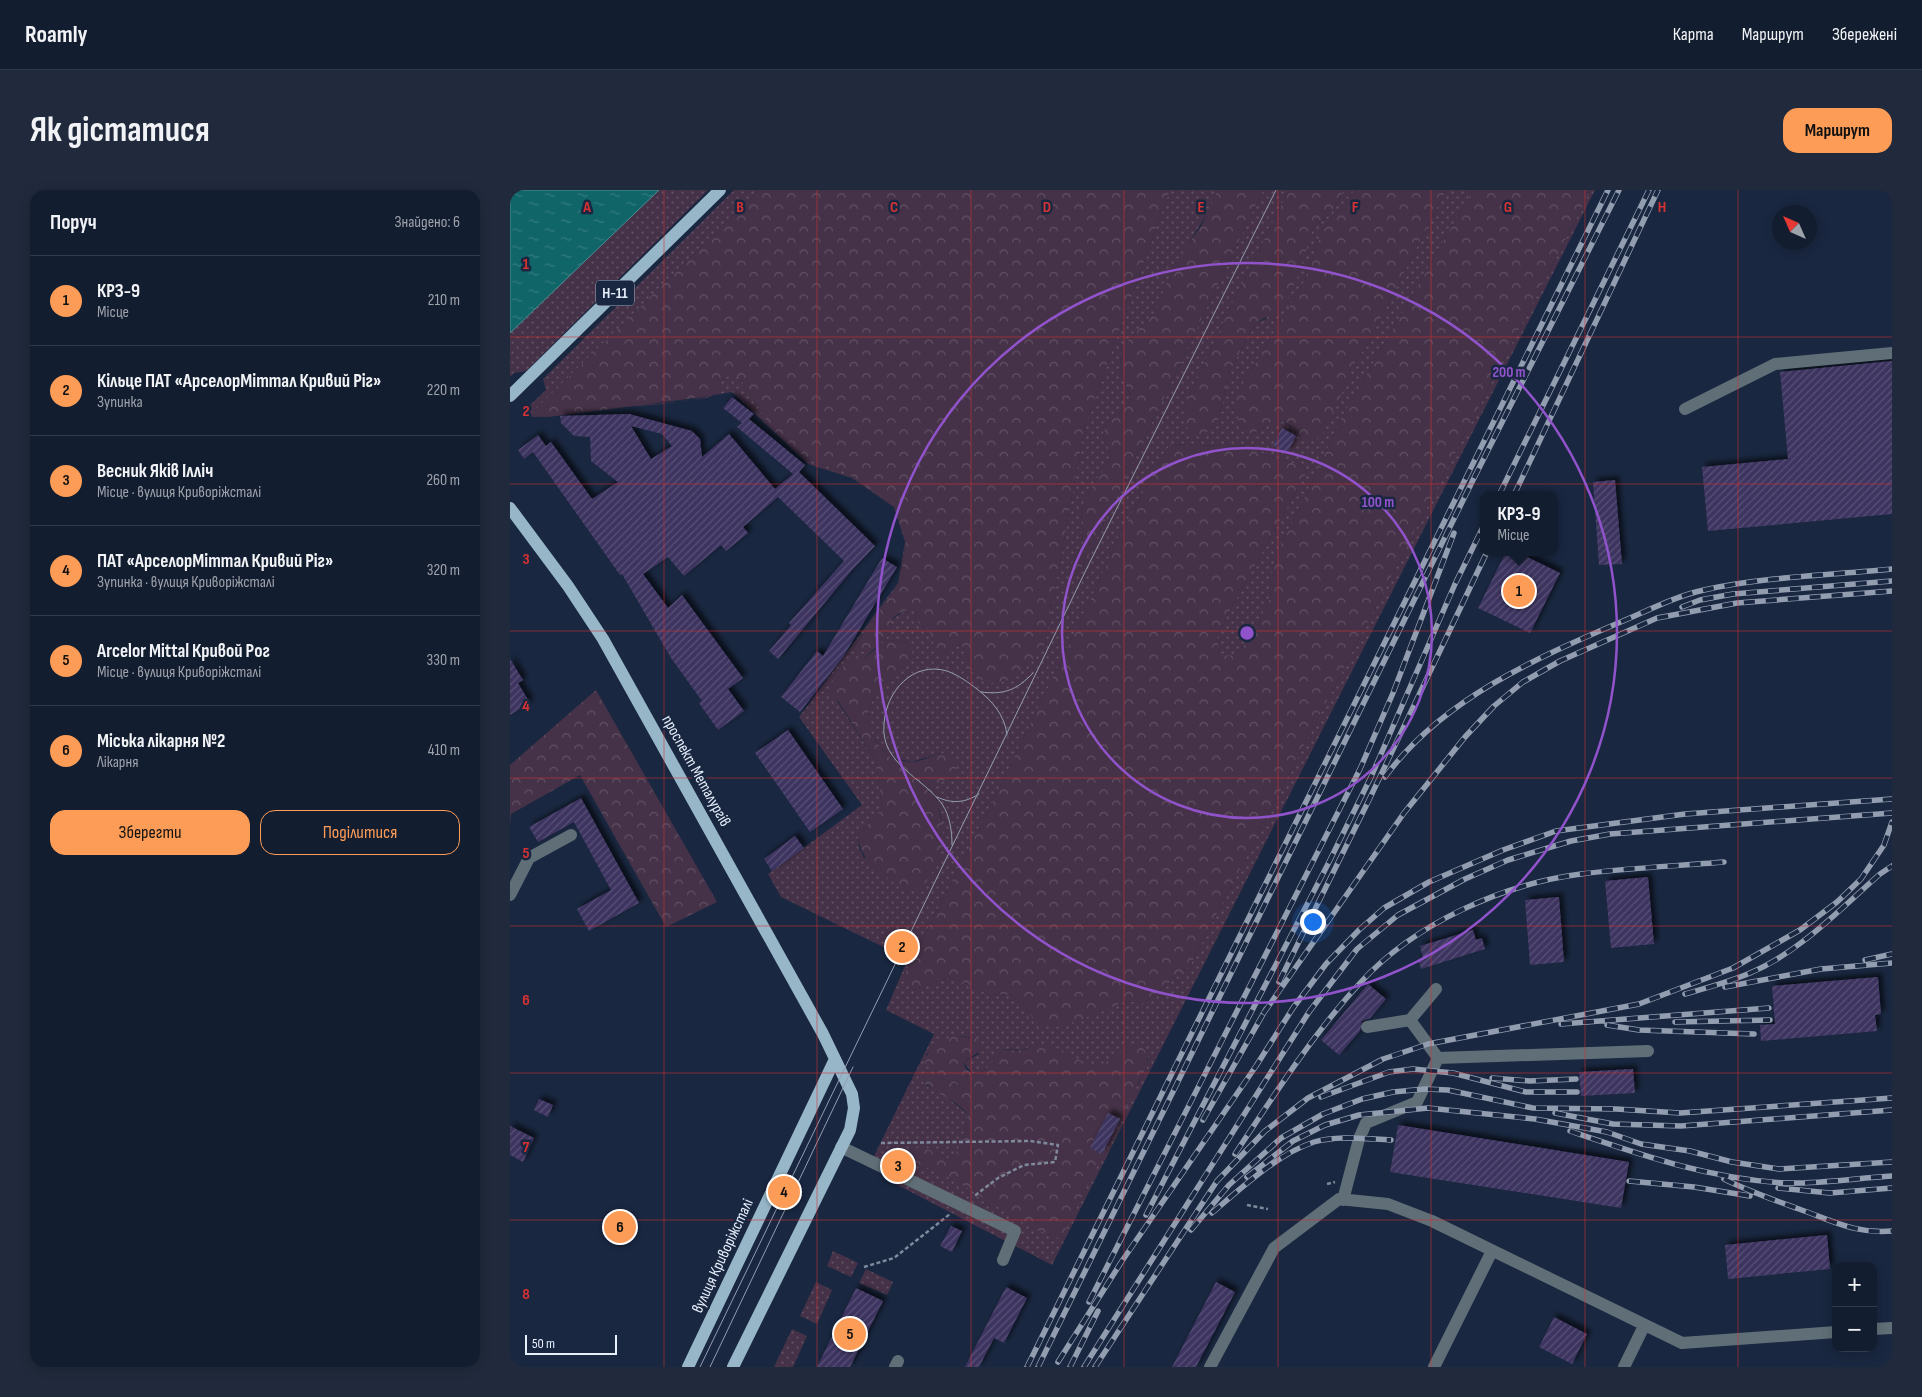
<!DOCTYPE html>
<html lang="uk">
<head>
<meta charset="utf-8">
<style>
	:root { --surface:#131d30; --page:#202a3c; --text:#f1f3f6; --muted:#9da2ab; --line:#323b4c; --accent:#fd9c56 }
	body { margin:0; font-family:"Sofia Sans Condensed",sans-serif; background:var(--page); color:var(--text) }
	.controls { position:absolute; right:15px; bottom:15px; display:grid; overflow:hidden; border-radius:10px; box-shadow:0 2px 12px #0003 }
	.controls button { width:45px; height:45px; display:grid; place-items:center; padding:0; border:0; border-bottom:1px solid var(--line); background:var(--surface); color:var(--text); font:25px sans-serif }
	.compass { position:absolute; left:1262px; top:15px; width:45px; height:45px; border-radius:50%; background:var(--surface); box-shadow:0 2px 12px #0003; rotate:315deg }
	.scale { position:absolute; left:15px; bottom:12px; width:92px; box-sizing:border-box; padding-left:5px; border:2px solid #e7effd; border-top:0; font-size:14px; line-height:18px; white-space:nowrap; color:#e7effd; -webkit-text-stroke:4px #192740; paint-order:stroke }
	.you { position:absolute; left:802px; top:731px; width:18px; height:18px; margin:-12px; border:4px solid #fff; border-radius:50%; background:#1a73e8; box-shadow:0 0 0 8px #1a73e833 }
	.badge { display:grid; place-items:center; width:32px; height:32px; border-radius:50%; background:var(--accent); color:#111; font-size:16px; font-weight:700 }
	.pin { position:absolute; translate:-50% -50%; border:2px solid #fff; box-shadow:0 1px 5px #0006 }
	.popup { position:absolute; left:970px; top:301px; width:78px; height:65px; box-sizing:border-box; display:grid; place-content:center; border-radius:10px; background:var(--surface); filter:drop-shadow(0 1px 4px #0005); font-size:16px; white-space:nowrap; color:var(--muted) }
	.popup b { font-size:19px; color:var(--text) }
	.popup::after { content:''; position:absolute; left:50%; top:100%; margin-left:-10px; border:10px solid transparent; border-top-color:var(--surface) }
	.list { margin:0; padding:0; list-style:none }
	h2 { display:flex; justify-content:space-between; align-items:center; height:65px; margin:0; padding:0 20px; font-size:21px }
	h2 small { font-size:16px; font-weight:400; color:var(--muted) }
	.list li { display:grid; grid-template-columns:32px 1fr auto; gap:15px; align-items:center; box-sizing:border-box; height:90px; padding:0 20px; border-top:1px solid var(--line) }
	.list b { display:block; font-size:19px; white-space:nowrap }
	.list p { margin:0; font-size:16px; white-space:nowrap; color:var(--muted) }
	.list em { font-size:16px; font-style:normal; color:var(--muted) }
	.actions { display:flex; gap:10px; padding:15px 20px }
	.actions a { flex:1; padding:11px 0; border:1px solid var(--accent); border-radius:15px; text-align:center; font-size:18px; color:var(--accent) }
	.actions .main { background:var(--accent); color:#111 }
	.map { position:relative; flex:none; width:1382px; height:1177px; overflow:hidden; border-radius:15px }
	header { display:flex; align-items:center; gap:30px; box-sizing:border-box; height:70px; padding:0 25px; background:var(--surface); border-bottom:1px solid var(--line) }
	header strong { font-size:24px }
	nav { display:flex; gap:28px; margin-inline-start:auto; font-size:18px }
	.intro { display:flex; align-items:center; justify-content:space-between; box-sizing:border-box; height:120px; padding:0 30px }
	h1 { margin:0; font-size:35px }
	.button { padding:12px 22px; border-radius:15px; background:var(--accent); color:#111; font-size:18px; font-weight:700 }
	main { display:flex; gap:30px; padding:0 30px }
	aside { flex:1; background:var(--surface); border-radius:15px; box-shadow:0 2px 12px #0003 }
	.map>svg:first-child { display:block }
	.grass { fill:url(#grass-dots); fill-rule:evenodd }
	.forest { fill:url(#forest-crowns) }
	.water { fill:url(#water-ripples); stroke:#508e95 }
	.building { fill:url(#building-hatch); fill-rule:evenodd; filter:url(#shadow) }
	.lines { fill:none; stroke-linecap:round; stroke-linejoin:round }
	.path { stroke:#7e899c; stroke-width:2.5; stroke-dasharray:4 2.5; stroke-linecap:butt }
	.minor { stroke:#606f77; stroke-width:12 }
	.major { stroke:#97b7c8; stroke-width:12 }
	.tram { stroke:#939db0; stroke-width:1 }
	.rail-casing { stroke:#939db0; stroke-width:5.5 }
	.rail { stroke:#192740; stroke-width:4; stroke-dasharray:11; stroke-linecap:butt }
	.grid { fill:none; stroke:#d73233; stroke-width:1; stroke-opacity:0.55 }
	.ring { fill:none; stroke:#9153cb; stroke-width:2.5 }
	.labels { text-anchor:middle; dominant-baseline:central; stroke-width:5; stroke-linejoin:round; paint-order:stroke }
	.shield { fill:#192740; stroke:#a9b3c4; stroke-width:1 }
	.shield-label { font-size:15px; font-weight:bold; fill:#e7effd }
	.street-label { font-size:16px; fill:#e7effd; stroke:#192740 }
	.grid-label { font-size:16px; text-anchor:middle; font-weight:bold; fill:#d73233; stroke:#192740; stroke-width:5; stroke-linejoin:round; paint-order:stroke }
	.centre { fill:#9153cb; stroke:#192740; stroke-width:2.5 }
	.ring-label { font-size:15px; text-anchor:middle; font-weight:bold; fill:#9153cb; stroke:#192740; stroke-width:5; stroke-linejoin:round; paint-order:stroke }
</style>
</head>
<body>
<header>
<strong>Roamly</strong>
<nav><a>Карта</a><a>Маршрут</a><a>Збережені</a></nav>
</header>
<div class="intro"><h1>Як дістатися</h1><a class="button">Маршрут</a></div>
<main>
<aside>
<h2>Поруч<small>Знайдено: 6</small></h2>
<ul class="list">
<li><span class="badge">1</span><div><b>КРЗ-9</b><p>Місце</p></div><em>210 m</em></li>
<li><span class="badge">2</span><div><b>Кільце ПАТ «АрселорМіттал Кривий Ріг»</b><p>Зупинка</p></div><em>220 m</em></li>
<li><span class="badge">3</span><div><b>Весник Яків Ілліч</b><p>Місце · вулиця Криворіжсталі</p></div><em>260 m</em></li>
<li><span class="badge">4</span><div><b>ПАТ «АрселорМіттал Кривий Ріг»</b><p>Зупинка · вулиця Криворіжсталі</p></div><em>320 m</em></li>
<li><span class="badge">5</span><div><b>Arcelor Mittal Кривой Рог</b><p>Місце · вулиця Криворіжсталі</p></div><em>330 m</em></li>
<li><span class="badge">6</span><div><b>Міська лікарня №2</b><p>Лікарня</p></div><em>410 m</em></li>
</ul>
<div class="actions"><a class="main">Зберегти</a><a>Поділитися</a></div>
</aside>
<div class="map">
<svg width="1382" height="1177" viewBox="0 0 1382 1177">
	<defs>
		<pattern id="grass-dots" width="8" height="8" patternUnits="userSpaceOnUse" patternTransform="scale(1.25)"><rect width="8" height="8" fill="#463248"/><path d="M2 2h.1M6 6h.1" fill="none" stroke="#615063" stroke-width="1.8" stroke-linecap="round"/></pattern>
		<pattern id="forest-crowns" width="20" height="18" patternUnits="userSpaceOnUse" patternTransform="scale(1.25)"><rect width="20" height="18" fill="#463248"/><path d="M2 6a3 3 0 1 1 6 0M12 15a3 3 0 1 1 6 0" fill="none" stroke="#615063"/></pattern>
		<pattern id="water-ripples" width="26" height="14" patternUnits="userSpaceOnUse" patternTransform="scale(1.25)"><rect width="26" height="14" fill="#106568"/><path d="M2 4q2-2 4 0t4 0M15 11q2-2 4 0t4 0" fill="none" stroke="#337b7e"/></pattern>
		<pattern id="building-hatch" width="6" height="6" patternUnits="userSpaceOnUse" patternTransform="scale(1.25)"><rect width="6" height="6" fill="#3d3460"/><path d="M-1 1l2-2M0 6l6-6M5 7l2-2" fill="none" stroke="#595278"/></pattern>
		<filter id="shadow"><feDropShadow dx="4" dy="-4" stdDeviation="2.5" flood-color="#0009"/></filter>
	</defs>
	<rect width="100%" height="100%" fill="#192740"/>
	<!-- grass -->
	<path class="grass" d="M149 0H198L16 181 4 183 0 187V143Z
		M224 0H249L19 226C44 227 67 221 92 218 118 216 145 216 172 211 180 209 199 210 205 204 209 200 211 192 213 187H229L252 222 260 238 286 260 299 270 336 282 384 316 396 352 389 393 344 457 359 459 379 445 381 431C389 424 397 418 407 420L405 427 411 436 418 438 425 456 441 461 448 455 453 457C460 481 462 489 489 492L535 454 575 236 660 0H708L703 14 680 51 645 122 610 159 611 186 620 205V213L596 234 593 245 601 264 598 276 584 292 571 320 573 355 562 373 565 386 575 373 753 0H779L723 112 674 217 708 232 720 181 745 133 756 129 799 51 804 36 821 23 834 0H845L813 39 793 94 728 202 733 240 742 244 760 234 773 231 785 238 791 248 839 189V181L856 157 936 0H963L831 229 794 309 770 356 763 379 760 408 746 440 726 465 709 467 707 444 796 284 795 277 755 265 743 257 660 254 606 352 579 413 481 615 395 783 403 800 440 787 479 804 501 805 513 814 524 830 596 818 616 811 634 813 680 776 1081 0H1085L542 1075 374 988 364 966 424 844 376 820 398 769 271 707 258 684 352 615 289 527 388 393 395 352 384 317 342 288 298 274 222 202C203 205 185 210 166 212 140 215 114 215 89 219 65 222 42 227 17 227L15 220 36 200 33 189ZM381 450 397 452 403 466C384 481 353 508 359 535 361 547 371 557 379 567L402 572 430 563 428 594 423 598 432 630 354 668 349 657 348 646 372 618 366 571 327 511C341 489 354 458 381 450ZM448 846 460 847 469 864 453 872 464 885 479 877 493 859 512 860 528 854 569 870 577 875 587 877 605 868 638 867V874L628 895 447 991 419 978 396 972 414 957 438 969C453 961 456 940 458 924L430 902 416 896 427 886 461 902 416 865C425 854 434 849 448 846Z
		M323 1061 348 1073 341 1087 317 1076Z
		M356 1079 383 1092 377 1105 349 1093Z
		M306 1092 322 1100 307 1134 290 1126Z
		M282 1139 297 1146 283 1177H264Z"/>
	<!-- forest -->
	<path class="forest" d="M249 0H660L575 236 535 454C521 476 490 510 463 483 457 478 455 465 453 457L448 455 438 466 431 464 425 456 418 438 411 436 405 427 407 421C399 418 386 423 382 430 379 435 381 442 378 446 374 453 361 458 354 462L345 460 344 457 389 393 396 352 384 317 336 282 299 270 286 260 260 238 252 222 229 187H213L207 203 201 206 38 227 19 226Z
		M708 0H753L575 373 565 386 560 382 562 373 573 355 571 320 584 292 598 276 601 264 593 245 596 234 620 213V204L611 186 610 159 645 122 665 73 691 36Z
		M779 0H834L821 23 804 36 788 86 777 110 763 124 745 133 720 181 708 232 696 243 683 246 673 231 674 217 723 112Z
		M845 0H936L856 157 839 181V189L811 247 797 251 791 248 785 238 773 231 760 234 742 244 733 241C727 228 724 216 728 202L793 94 813 39Z
		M963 0H1081L680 776 634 813 616 811 568 831 541 838 524 830 513 814 501 805 479 804 440 787 403 800 396 794 395 783 481 615 579 413 606 352 660 254 743 257 755 265 795 277 796 284 707 444 709 466 726 465 746 440 760 408 763 379 770 356 794 309 831 229Z
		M381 450 397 452 401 457 403 466C385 481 353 507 359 535 361 547 371 558 379 567 386 569 395 572 403 572 418 571 440 551 448 574L444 584 423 598C432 632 441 652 421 685 415 695 409 701 397 702 377 686 350 674 348 646L372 618 366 571 328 511C306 499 334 476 346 466L354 469 373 452Z
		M86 500 207 712 156 737 70 585 1 624 0 635V575Z
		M448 846 468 849 474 859 453 872 456 879 464 885 479 877 493 859C499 860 507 861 512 860 519 859 524 853 531 854 578 861 574 898 620 853 633 854 638 862 638 874L551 1049 523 1039 446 991 419 978 396 972 389 967 390 960 414 957 438 969C453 961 456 940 458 924 444 908 422 903 408 887L413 883 427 886 456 900 415 875C416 857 431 849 448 846Z"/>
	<!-- water -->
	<path class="water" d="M0 0H149L0 143Z"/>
	<!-- building -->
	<path class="building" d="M1382 171V324L1198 341 1192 277 1278 269 1270 182Z
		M222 207 244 224 239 229 295 275 289 282 365 356 342 380 268 469 259 461 281 435 279 433 334 371 268 307 233 337 238 343 216 361 211 355 174 386 158 367 133 384 158 418 172 405 233 488 218 499 234 521 208 540 189 513 192 511 161 468 112 384 110 385 23 262 14 269 8 260 28 245 36 256 41 252 82 309 108 292 81 271 80 247 64 246 51 233 50 226 119 224 182 241 190 249 192 267 219 244 265 299 283 284 227 237 232 233 213 218ZM121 236 152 244 162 256 141 269Z
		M772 238 786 246 777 263 763 255Z
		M1105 290 1112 374 1089 375 1083 292Z
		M996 362H1007L1050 383 1020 443 968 418Z
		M372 368 387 377 333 467 290 522 271 507 307 461 313 466Z
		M0 469 13 490 8 493 20 513 0 525Z
		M278 540 333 619 300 642 245 563Z
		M71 608 129 713 79 741 67 719 101 700 64 632 28 652 19 637Z
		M285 646 294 658 262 681 254 669Z
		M1138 687 1144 754 1101 758 1095 691Z
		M1049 707 1054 772 1020 775 1015 710Z
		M963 740 966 750 972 748 975 759 911 779 908 769 913 768 910 756Z
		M1368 787 1371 824 1365 825 1367 841 1251 851 1250 835 1265 834 1262 796Z
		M858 794 876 809 860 828 852 831 850 841 829 865 811 850Z
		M1123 879 1125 903 1071 906 1069 882Z
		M29 909 43 915 38 927 24 920Z
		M598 923 610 929 592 964 580 958Z
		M888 935 1119 972 1111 1018 880 982Z
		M0 936 24 948 13 972 0 965Z
		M441 1036 452 1041 442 1062 430 1056Z
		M1317 1045 1320 1079 1218 1089 1215 1055Z
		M706 1092 725 1102 686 1177H662Z
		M496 1097 517 1108 494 1153 484 1148 469 1177H455Z
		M346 1098 373 1111 340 1177H307Z
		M1044 1127 1077 1144 1062 1174 1029 1157Z"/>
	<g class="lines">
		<!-- path -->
		<path class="path" d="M371 953 520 951 548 955 545 972 514 975 488 988 463 1007
			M817 994 825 992
			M737 1015 758 1019
			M354 1077 384 1068 440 1024"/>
		<!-- minor -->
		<path class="minor" d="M1175 219 1265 174 1382 163
			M0 705 19 668 61 645
			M900 830 926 799
			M857 837 900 830 928 868
			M331 957 505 1041 493 1070
			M833 1010 849 949 856 933 907 912 928 868 1138 861
			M1363 1139 1382 1138
			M385 1177 388 1171
			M700 1177 764 1058 829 1009 878 1014 922 1031 1172 1153 1326 1142
			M924 1177 982 1061
			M1114 1177 1134 1136"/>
		<!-- major -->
		<path class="major" d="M0 206 210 0
			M0 318 58 396 93 449 313 844 342 904 344 918 340 940 223 1177
			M178 1177 325 869"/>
		<!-- tram -->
		<path class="tram" d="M471 502C494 505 507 500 523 483
			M427 607C442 614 455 613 469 604
			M442 655C442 641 440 626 432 614 414 588 370 574 374 534 376 501 403 471 437 481 448 485 458 492 467 499 482 511 495 525 497 545
			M190 1177 576 380 766 0
			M200 1177 343 877"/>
		<defs>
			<path id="rail" d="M989 305 1139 0
				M1004 305 1148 0
				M1172 417 1190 410 1223 404 1382 391
				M875 587C932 509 1026 468 1113 431 1139 420 1166 406 1194 400 1252 387 1322 385 1382 379
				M1355 770 1382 764
				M769 792 858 612 977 362
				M1215 797 1311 779 1382 773
				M1175 804C1196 798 1219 792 1240 783 1290 762 1330 719 1370 684L1382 676
				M753 824 894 623 955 547 984 516 1013 492 1050 471 1147 428 1227 413 1382 401
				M1165 832 1260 830
				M1051 834 1259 818
				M1097 835 1129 840 1244 844
				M982 888 1020 891 1066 889
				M811 907 879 882 903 879 943 883 1016 902H1067
				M1045 923 1103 934 1171 936 1382 920
				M693 930 756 819
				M1060 941C1131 965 1200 989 1275 993 1310 994 1347 988 1382 986
				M725 964C764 905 803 844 850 793 904 734 992 694 1071 684 1118 678 1167 676 1214 672
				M737 987 783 951 815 935 849 925 918 918 1025 929 1097 942 1131 954 1180 961 1222 972 1269 979 1382 972
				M1214 989C1238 1001 1264 1010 1289 1019 1323 1031 1345 1044 1382 1041
				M1119 991 1184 997 1240 1006
				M1268 998 1320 1003 1382 998
				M702 1023C730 999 769 963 804 952 828 945 856 949 881 950
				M636 1025 818 674 861 587 945 394 974 335
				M681 1040 719 995 771 948 813 924 852 909 883 902 915 899 938 900 1023 918 1106 919 1170 923 1382 908
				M579 1112 850 579 883 503 944 343
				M548 1172 612 1071 746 876 783 818 816 774 849 740 874 718 919 692 993 660 1046 641 1175 624 1382 609
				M517 1177 1098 0
				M528 1177 963 290 1109 0
				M560 1177 588 1121
				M574 1177 799 822 847 759 888 725 955 689 998 670 1061 651 1100 644 1382 623
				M585 1177 707 991 755 941 798 908 873 869 918 854 1129 814 1223 778 1290 740 1327 712 1351 689 1374 655 1382 632"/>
		</defs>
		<!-- rail casing -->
		<use href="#rail" class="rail-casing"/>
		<!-- rail -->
		<use href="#rail" class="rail"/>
	</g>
	<!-- grid -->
	<path class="grid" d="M154 0V1177M307 0V1177M461 0V1177M614 0V1177M768 0V1177M921 0V1177M1075 0V1177M1228 0V1177M0 147H1382M0 294H1382M0 441H1382M0 588H1382M0 736H1382M0 883H1382M0 1030H1382"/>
	<!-- distance rings -->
	<g class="ring">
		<circle cx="737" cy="443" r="185"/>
		<circle cx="737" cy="443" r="370"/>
	</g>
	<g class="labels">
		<!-- shield labels -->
		<rect class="shield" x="86" y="90.5" width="38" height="25" rx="4"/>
		<g class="shield-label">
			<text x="105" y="103">Н-11</text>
		</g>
		<!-- street labels -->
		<g class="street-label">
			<text transform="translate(186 581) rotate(61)">проспект Металургів</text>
			<text transform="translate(213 1066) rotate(-65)">вулиця Криворіжсталі</text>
		</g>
	</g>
	<g class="grid-label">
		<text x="77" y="22">A</text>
		<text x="230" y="22">B</text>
		<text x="384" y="22">C</text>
		<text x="537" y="22">D</text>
		<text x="691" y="22">E</text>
		<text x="845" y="22">F</text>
		<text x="998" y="22">G</text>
		<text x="1152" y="22">H</text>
		<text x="16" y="79">1</text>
		<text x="16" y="226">2</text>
		<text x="16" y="374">3</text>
		<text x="16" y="521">4</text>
		<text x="16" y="668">5</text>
		<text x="16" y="815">6</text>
		<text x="16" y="962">7</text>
		<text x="16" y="1109">8</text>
	</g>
	<circle cx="737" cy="443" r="8" class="centre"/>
	<g class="ring-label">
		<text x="999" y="187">200 m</text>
		<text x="868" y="317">100 m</text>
	</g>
</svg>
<div class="controls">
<button>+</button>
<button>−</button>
</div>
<svg class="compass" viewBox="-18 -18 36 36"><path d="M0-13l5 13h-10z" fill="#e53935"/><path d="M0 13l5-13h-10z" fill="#9da2ab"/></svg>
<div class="scale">50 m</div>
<div class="you"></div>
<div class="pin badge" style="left:1009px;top:401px">1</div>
<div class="popup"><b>КРЗ-9</b>Місце</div>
<div class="pin badge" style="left:392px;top:757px">2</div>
<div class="pin badge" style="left:388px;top:976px">3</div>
<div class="pin badge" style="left:274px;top:1002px">4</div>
<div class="pin badge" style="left:340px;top:1144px">5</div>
<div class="pin badge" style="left:110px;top:1037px">6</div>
</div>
</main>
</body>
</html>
